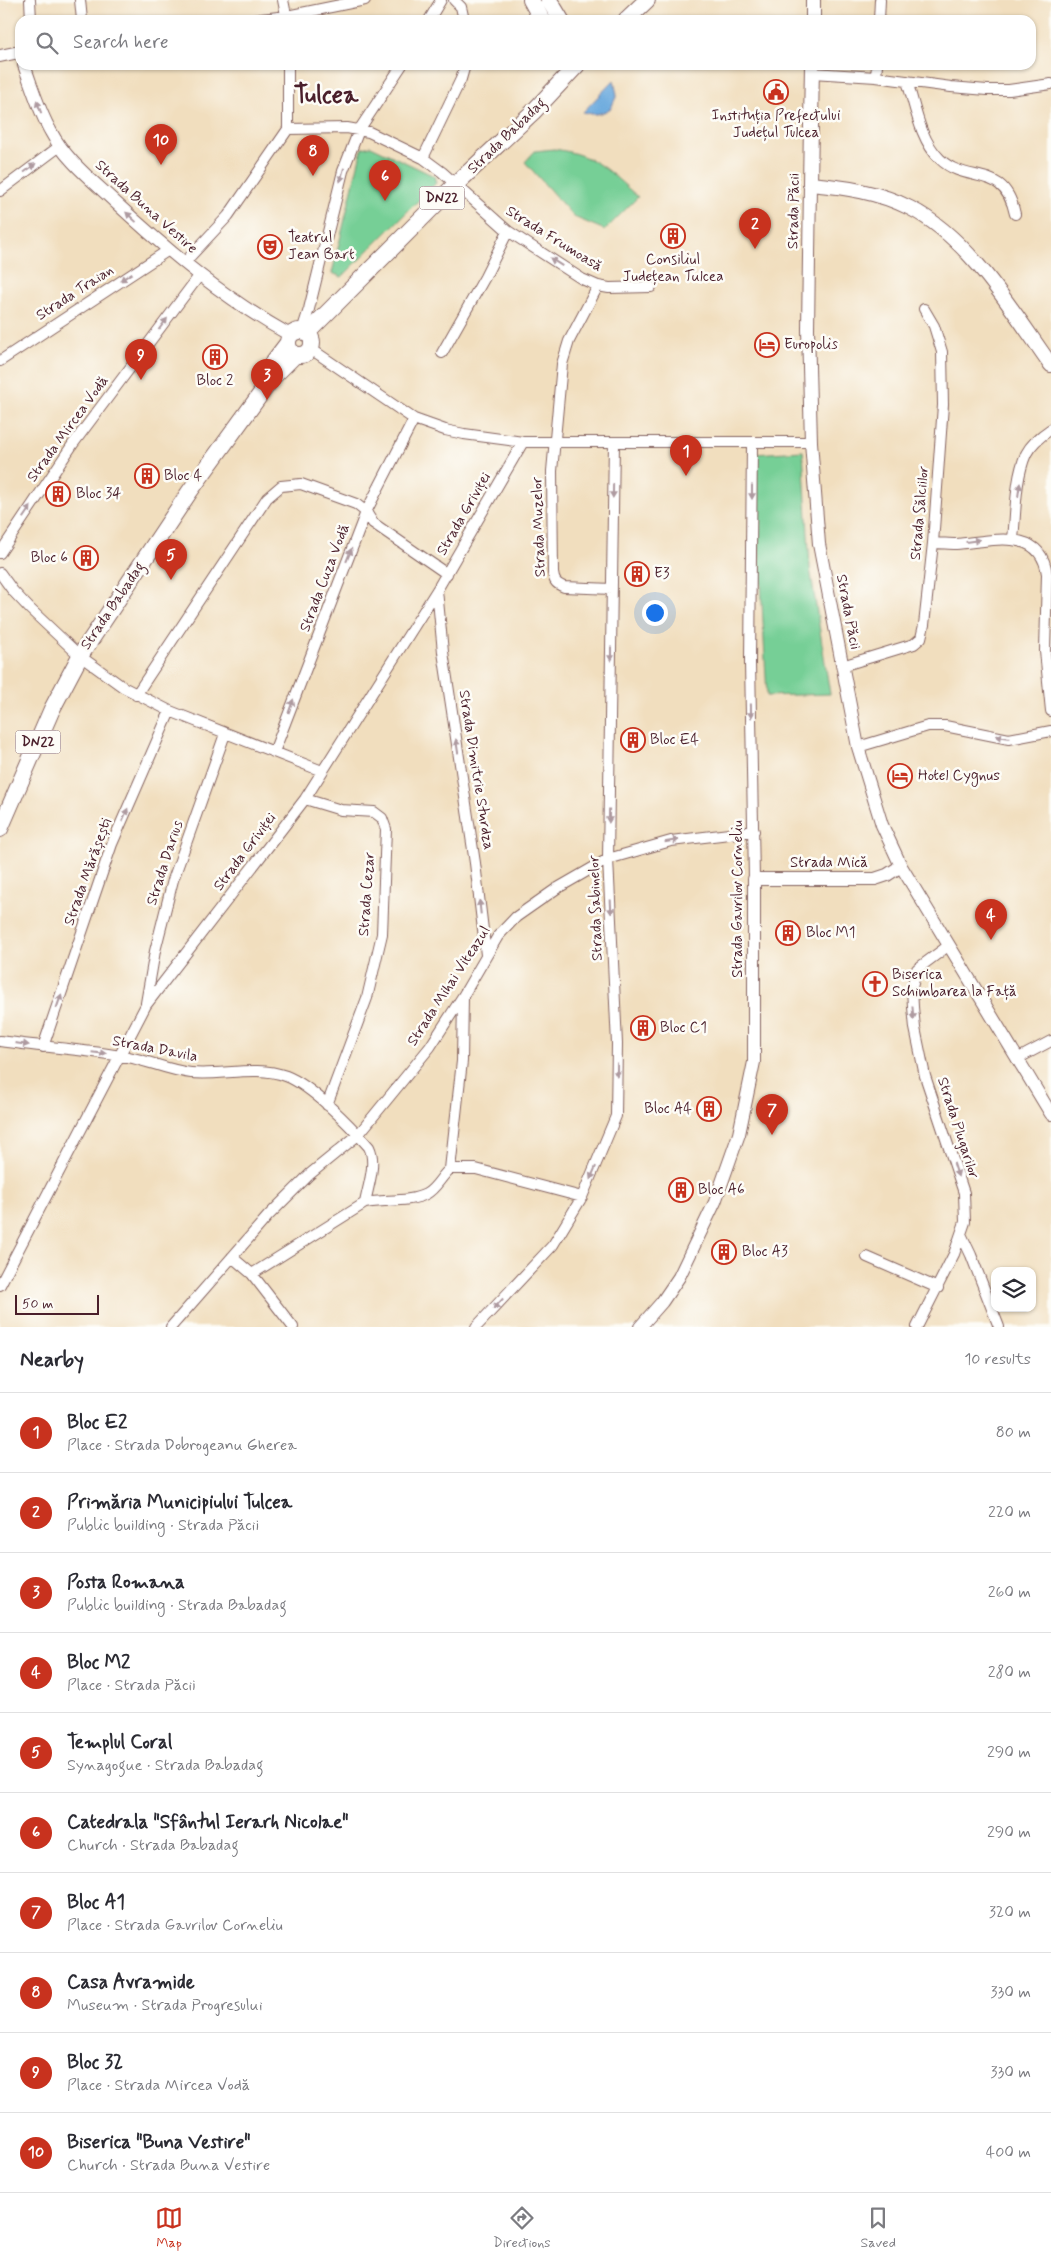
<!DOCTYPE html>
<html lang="en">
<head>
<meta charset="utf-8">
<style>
	:root { --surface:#fff; --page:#f2f2f3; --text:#2b2b33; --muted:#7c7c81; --line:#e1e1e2; --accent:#c8321e }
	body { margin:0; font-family:Mynerve,sans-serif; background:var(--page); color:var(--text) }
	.controls { position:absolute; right:15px; bottom:15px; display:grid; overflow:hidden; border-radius:10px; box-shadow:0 1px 4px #0004 }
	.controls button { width:45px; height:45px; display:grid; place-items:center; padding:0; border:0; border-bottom:1px solid var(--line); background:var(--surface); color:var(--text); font:25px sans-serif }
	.scale { position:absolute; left:15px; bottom:12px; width:84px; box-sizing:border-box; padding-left:5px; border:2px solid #4a1f2b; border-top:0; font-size:14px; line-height:18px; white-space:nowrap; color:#4a1f2b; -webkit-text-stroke:4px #fdfcf7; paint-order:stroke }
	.you { position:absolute; left:654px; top:612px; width:18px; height:18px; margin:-12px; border:4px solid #fff; border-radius:50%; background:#1a73e8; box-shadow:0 0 0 8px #1a73e833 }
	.badge { display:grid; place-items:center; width:32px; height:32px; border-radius:50%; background:var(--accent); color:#fff; font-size:16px; font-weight:700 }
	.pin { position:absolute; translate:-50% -41px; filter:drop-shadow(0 1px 2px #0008) }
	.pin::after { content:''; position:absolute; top:26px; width:18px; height:15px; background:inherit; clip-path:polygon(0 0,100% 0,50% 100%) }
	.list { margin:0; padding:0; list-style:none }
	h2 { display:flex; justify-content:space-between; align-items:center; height:65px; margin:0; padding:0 20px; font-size:21px }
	h2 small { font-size:16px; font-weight:400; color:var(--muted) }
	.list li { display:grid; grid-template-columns:32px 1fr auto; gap:15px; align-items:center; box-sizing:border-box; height:80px; padding:0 20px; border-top:1px solid var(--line) }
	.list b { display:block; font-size:19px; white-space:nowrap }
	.list p { margin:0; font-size:16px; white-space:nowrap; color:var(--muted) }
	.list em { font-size:16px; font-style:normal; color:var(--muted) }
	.icon { flex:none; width:28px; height:28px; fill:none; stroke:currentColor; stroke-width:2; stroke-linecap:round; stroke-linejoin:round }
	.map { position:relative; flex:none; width:1051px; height:1327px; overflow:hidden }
	.search { position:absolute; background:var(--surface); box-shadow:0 1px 4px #0004; left:15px; right:15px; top:15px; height:55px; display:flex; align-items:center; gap:12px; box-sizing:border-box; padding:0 18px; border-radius:15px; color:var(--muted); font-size:19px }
	.sheet { height:865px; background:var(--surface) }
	nav { display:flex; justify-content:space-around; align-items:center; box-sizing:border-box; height:70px; border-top:1px solid var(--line); background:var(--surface); font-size:14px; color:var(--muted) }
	nav a { display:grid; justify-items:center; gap:2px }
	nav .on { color:var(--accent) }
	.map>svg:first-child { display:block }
	.green { fill:#76cf96; stroke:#607760 }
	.water { fill:#6caade; stroke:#5b6484 }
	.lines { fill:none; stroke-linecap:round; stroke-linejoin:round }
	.minor-casing { stroke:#84625e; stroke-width:12 }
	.tertiary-casing { stroke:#84625e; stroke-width:14 }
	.secondary-casing { stroke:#84625e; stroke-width:16 }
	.primary-casing { stroke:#84625e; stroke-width:18 }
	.minor { stroke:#fff; stroke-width:10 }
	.tertiary { stroke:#fff; stroke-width:12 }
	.secondary { stroke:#fff; stroke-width:14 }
	.primary { stroke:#fff; stroke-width:16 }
	.oneway { fill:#ae9aa0 }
	.labels { text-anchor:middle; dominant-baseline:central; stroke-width:5; stroke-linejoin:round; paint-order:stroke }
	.shield { fill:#fdfcf7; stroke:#806168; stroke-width:1 }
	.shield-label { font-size:14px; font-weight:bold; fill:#4a1f2b }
	.poi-label { font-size:15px; fill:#4a1f2b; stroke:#fdfcf7; text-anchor:start }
	.street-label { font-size:15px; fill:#4a1f2b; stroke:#fdfcf7 }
	.town-label { font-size:25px; font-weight:bold; fill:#4a1f2b; stroke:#fdfcf7 }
</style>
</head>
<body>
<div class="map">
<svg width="1051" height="1327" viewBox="0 0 1051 1327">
	<rect width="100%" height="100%" fill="#fdfcf7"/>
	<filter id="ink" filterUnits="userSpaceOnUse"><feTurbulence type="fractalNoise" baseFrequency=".02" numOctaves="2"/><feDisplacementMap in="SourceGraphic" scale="10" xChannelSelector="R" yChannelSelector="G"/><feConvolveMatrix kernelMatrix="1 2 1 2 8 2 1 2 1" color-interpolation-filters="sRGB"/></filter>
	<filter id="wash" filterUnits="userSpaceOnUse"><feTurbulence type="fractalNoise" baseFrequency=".0096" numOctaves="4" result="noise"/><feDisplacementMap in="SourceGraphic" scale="20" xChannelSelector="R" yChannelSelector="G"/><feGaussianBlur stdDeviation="1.12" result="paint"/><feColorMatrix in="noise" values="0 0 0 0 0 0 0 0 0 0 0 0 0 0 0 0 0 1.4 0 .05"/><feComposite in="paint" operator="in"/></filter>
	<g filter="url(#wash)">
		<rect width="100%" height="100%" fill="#f1debe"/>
		<!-- green -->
		<path class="green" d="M371 146 434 176 436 183 342 277 332 273 362 148Z
			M554 149C596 155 607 170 638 197L605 230 574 217 525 162 535 151Z
			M803 451 810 568 830 694 767 696 754 454Z"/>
		<!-- water -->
		<path class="water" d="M614 80 617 95 611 108C602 114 594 116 583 112Z"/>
	</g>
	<g filter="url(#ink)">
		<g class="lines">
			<defs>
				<path id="minor" d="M30 0 31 20
					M80 0 82 20
					M283 0 287 20
					M454 0 461 7 464 20
					M253 20 287 16 365 0
					M429 20 441 0
					M879 20 880 0
					M812 73 876 77 951 87 987 90H1009L1051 84
					M876 77 877 65
					M907 81C915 106 920 140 940 159 968 186 1004 162 1015 214
					M288 129 347 128 369 132 423 158 442 172 508 231 582 279 598 286 609 288 651 287
					M423 158 461 79 465 65
					M0 191 60 146
					M184 263 228 216 288 129V65
					M598 286 569 341 562 364 552 471 553 573C554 582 557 584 564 587L612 589
					M302 331 309 309 343 171 359 130 402 65
					M311 349 414 419 445 430 464 434 523 442H811
					M442 353 485 277 508 231
					M0 361 167 251
					M752 443 750 662 754 879
					M1013 539C1016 512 1015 479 1026 454 1031 444 1042 435 1051 429
					M933 543C941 543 949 544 956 544 988 542 1041 525 1047 574L1045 651 1051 711
					M0 553 73 444 199 276
					M0 573 13 591 30 609 80 656 123 687 170 711 322 771
					M437 590 443 652 475 863 486 955
					M842 666 914 644 921 638 924 625 933 543 943 405 942 352 934 326 924 309
					M136 695 267 498 281 486 301 484 356 504 366 512 373 523 447 574
					M858 747 928 726H945L1009 739 1051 731
					M274 752 366 512 414 419
					M305 799 341 810 374 812 382 818 386 829 382 934 367 998 327 1105
					M146 1003 155 951 173 880 225 734
					M0 1041C43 1047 86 1050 128 1057 149 1061 170 1071 191 1073 222 1076 256 1065 286 1076 312 1086 350 1125 369 1147 377 1163 368 1186 365 1203
					M43 1047 112 844 170 711
					M1017 1059 1051 1041
					M450 1169 462 1061 463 996
					M961 1234 971 1255 999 1327
					M232 1257 252 1274 293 1327
					M867 1257 938 1288
					M252 1274 365 1203C385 1199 408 1203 426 1194 437 1188 441 1176 450 1169H476L582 1197
					M0 1285 146 1005 305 799 437 590 523 442
					M171 1327 268 1216 310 1174 358 1135 430 1047 463 996 498 936 516 917 556 889 608 859 671 841 754 831
					M476 1327 553 1245 582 1197 616 1116 617 1044 608 859 614 442
					M917 1327 954 1254 965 1222 964 1193 925 1076 915 1028 913 1007 912 987 917 969 948 946"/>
				<path id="tertiary" d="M0 56 19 52 20 54
					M24 65C32 87 39 111 51 132 65 159 93 181 115 202 169 252 225 299 290 335
					M810 184 808 329 811 442 819 544 858 747 882 825 901 866 1051 1114
					M640 1327 662 1302 679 1277 715 1202 739 1134 754 1062V879H875L887 875 901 866"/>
				<path id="secondary" d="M813 20V0
					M812 65 810 184C844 187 879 192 910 208 970 238 1013 312 1051 365"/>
				<path id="primary" d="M531 0 542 20
					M549 0 561 20
					M626 20 647 0
					M288 343a12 12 0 1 1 24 0a12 12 0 1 1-24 0Z
					M307 333 455 185 533 112 577 65
					M271 365 287 344
					M0 829 52 709 80 656 190 491 273 377 295 355"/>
			</defs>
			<!-- minor casing -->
			<use href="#minor" class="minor-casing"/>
			<!-- tertiary casing -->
			<use href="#tertiary" class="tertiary-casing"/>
			<!-- secondary casing -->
			<use href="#secondary" class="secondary-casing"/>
			<!-- primary casing -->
			<use href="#primary" class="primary-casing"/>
			<!-- minor -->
			<use href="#minor" class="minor"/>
			<!-- tertiary -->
			<use href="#tertiary" class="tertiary"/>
			<!-- secondary -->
			<use href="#secondary" class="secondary"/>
			<!-- primary -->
			<use href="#primary" class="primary"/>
		</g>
		<!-- one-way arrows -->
		<defs><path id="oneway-solid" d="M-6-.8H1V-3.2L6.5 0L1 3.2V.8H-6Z" transform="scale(1.25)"/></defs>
		<g class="oneway">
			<use href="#oneway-solid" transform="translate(39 107) rotate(-110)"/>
			<use href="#oneway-solid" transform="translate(30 168) rotate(-37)"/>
			<use href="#oneway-solid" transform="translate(342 175) rotate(106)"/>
			<use href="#oneway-solid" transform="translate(131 217) rotate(-137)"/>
			<use href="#oneway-solid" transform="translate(556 262) rotate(-147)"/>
			<use href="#oneway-solid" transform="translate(126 277) rotate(147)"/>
			<use href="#oneway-solid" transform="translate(163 324) rotate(-53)"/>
			<use href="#oneway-solid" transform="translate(1019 490) rotate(-82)"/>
			<use href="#oneway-solid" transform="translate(613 491) rotate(91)"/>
			<use href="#oneway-solid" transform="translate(752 492) rotate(90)"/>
			<use href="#oneway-solid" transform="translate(27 512) rotate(-56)"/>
			<use href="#oneway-solid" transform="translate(973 541) rotate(-8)"/>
			<use href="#oneway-solid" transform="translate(349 555) rotate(-68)"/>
			<use href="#oneway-solid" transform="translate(611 654) rotate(90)"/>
			<use href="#oneway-solid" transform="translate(291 706) rotate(-70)"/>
			<use href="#oneway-solid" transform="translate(751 711) rotate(89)"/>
			<use href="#oneway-solid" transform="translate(1003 737) rotate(-172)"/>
			<use href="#oneway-solid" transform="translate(457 746) rotate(-99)"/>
			<use href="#oneway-solid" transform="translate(125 815) rotate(-67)"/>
			<use href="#oneway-solid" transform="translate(609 816) rotate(91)"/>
			<use href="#oneway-solid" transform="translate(672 841) rotate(-10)"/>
			<use href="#oneway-solid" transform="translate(480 907) rotate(-96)"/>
			<use href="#oneway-solid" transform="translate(611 907) rotate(87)"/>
			<use href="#oneway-solid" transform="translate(59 1001) rotate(-71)"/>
			<use href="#oneway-solid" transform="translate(913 1013) rotate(85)"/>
			<use href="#oneway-solid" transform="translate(22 1044) rotate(8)"/>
			<use href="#oneway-solid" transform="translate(99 1053) rotate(6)"/>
			<use href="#oneway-solid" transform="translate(617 1070) rotate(91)"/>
			<use href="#oneway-solid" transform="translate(956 1170) rotate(72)"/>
			<use href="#oneway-solid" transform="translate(593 1173) rotate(114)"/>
			<use href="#oneway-solid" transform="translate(498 1304) rotate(133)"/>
		</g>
	</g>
	<!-- icons -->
	<defs>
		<symbol id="civic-ring" viewBox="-11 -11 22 22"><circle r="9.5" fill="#fdfcf7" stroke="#c8321e" stroke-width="1.5"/><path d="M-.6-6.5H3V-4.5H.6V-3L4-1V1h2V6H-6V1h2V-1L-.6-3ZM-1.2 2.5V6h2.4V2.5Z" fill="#c8321e"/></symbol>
		<symbol id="building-ring" viewBox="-11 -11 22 22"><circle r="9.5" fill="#fdfcf7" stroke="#c8321e" stroke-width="1.5"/><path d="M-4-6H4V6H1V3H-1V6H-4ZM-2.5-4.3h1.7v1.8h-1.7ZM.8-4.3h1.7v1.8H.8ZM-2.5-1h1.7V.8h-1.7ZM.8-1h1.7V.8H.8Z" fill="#c8321e"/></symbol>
		<symbol id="theatre-ring" viewBox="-11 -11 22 22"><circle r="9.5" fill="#fdfcf7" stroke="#c8321e" stroke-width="1.5"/><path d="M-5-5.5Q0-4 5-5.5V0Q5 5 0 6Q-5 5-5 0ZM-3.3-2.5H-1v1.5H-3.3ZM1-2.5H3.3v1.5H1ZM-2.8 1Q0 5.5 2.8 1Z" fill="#c8321e"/></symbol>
		<symbol id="hotel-ring" viewBox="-11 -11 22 22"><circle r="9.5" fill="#fdfcf7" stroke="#c8321e" stroke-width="1.5"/><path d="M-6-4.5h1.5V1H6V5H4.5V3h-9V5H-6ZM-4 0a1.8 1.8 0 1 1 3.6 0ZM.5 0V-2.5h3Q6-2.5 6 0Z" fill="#c8321e"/></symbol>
		<symbol id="church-ring" viewBox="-11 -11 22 22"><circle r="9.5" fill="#fdfcf7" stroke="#c8321e" stroke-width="1.5"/><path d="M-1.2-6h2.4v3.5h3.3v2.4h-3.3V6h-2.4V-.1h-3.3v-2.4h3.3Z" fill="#c8321e"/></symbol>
	</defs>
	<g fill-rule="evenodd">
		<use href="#civic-ring" x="762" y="78" width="28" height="28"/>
		<use href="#building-ring" x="659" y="222" width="28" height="28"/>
		<use href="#theatre-ring" x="256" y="233" width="28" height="28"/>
		<use href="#hotel-ring" x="753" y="331" width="28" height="28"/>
		<use href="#building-ring" x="201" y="343" width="28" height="28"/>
		<use href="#building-ring" x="133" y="462" width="28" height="28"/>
		<use href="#building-ring" x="44" y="480" width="28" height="28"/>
		<use href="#building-ring" x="72" y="544" width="28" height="28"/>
		<use href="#building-ring" x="623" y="560" width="28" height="28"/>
		<use href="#building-ring" x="619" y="726" width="28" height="28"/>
		<use href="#hotel-ring" x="886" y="762" width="28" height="28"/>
		<use href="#building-ring" x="774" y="919" width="28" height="28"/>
		<use href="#church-ring" x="861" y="970" width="28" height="28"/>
		<use href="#building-ring" x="629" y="1014" width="28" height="28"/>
		<use href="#building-ring" x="695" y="1095" width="28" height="28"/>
		<use href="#building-ring" x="667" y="1176" width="28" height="28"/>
		<use href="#building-ring" x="710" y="1238" width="28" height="28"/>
	</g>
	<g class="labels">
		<!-- shield labels -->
		<g class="shield">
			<rect x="419.5" y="186.5" width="45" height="23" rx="4"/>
			<rect x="15.5" y="730.5" width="45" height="23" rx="4"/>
		</g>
		<g class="shield-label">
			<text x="442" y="198">DN22</text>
			<text x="38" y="742">DN22</text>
		</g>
		<!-- poi labels -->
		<g class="poi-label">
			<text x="776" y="116" text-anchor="middle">Instituția Prefectului<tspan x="776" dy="17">Județul Tulcea</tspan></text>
			<text x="288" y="238">Teatrul<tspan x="288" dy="17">Jean Bart</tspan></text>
			<text x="673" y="260" text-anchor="middle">Consiliul<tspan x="673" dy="17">Județean Tulcea</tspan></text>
			<text x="784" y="345">Europolis</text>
			<text x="215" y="381" text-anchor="middle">Bloc 2</text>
			<text x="164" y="476">Bloc 4</text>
			<text x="76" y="494">Bloc 34</text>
			<text x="68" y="558" text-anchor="end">Bloc 6</text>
			<text x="654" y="574">E3</text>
			<text x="650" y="740">Bloc E4</text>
			<text x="918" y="776">Hotel Cygnus</text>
			<text x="806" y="933">Bloc M1</text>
			<text x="892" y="975">Biserica<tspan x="892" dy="17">Schimbarea la Față</tspan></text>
			<text x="660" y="1028">Bloc C1</text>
			<text x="692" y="1109" text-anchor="end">Bloc A4</text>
			<text x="698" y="1190">Bloc A6</text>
			<text x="742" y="1252">Bloc A3</text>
		</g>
		<!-- street labels -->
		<g class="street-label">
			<text transform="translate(507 136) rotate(-44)">Strada Babadag</text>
			<text transform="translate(146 207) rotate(42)">Strada Buna Vestire</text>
			<text transform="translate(794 211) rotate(-89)">Strada Păcii</text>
			<text transform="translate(554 239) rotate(32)">Strada Frumoasă</text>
			<text transform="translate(75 293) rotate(-33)">Strada Traian</text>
			<text transform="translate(68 429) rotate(-54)">Strada Mircea Vodă</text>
			<text transform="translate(920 513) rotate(-85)">Strada Sălciilor</text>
			<text transform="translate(464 514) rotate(-60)">Strada Griviței</text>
			<text transform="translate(539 527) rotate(-92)">Strada Muzelor</text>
			<text transform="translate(325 578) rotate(-69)">Strada Cuza Vodă</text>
			<text transform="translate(113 606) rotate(-56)">Strada Babadag</text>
			<text transform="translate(848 612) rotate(79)">Strada Păcii</text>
			<text transform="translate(476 770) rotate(81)">Strada Dimitrie Sturdza</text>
			<text transform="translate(245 852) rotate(-53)">Strada Griviței</text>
			<text transform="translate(165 863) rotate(-72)">Strada Darius</text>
			<text x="829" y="863">Strada Mică</text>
			<text transform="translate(88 872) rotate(-70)">Strada Mărășești</text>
			<text transform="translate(367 894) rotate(-86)">Strada Cezar</text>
			<text transform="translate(738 899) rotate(-90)">Strada Gavrilov Corneliu</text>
			<text transform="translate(596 908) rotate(-92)">Strada Sabinelor</text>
			<text transform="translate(449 986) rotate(-57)">Strada Mihai Viteazul</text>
			<text transform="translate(155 1049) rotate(11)">Strada Davila</text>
			<text transform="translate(958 1128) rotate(72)">Strada Plugarilor</text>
		</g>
		<!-- town labels -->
		<g class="town-label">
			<text x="326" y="95">Tulcea</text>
		</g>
	</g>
</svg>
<div class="controls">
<button><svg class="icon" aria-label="layers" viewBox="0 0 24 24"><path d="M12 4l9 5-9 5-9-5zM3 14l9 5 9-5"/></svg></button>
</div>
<div class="scale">50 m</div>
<div class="you"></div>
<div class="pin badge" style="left:686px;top:476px">1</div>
<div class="pin badge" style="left:755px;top:249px">2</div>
<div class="pin badge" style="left:267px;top:400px">3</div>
<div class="pin badge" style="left:991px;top:940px">4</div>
<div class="pin badge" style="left:171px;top:580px">5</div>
<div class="pin badge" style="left:385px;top:201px">6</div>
<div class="pin badge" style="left:772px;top:1135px">7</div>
<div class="pin badge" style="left:313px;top:176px">8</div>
<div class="pin badge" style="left:141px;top:380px">9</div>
<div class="pin badge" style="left:161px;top:165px">10</div>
<div class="search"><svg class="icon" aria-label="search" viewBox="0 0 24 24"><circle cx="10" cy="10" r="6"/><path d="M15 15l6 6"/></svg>Search here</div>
</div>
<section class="sheet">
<h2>Nearby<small>10 results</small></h2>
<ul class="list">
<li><span class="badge">1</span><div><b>Bloc E2</b><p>Place · Strada Dobrogeanu Gherea</p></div><em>80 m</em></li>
<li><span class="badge">2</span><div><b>Primăria Municipiului Tulcea</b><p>Public building · Strada Păcii</p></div><em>220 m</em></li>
<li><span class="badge">3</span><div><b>Posta Romana</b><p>Public building · Strada Babadag</p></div><em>260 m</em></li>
<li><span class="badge">4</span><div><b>Bloc M2</b><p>Place · Strada Păcii</p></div><em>280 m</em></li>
<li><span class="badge">5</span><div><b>Templul Coral</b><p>Synagogue · Strada Babadag</p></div><em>290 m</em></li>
<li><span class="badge">6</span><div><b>Catedrala &quot;Sfântul Ierarh Nicolae&quot;</b><p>Church · Strada Babadag</p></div><em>290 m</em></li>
<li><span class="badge">7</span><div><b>Bloc A1</b><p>Place · Strada Gavrilov Corneliu</p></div><em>320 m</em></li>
<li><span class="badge">8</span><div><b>Casa Avramide</b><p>Museum · Strada Progresului</p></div><em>330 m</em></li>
<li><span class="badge">9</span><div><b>Bloc 32</b><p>Place · Strada Mircea Vodă</p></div><em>330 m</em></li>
<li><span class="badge">10</span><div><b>Biserica &quot;Buna Vestire&quot;</b><p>Church · Strada Buna Vestire</p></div><em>400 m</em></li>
</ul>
</section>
<nav>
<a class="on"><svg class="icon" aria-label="map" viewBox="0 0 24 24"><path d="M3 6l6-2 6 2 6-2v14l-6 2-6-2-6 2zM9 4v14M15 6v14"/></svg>Map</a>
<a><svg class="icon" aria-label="directions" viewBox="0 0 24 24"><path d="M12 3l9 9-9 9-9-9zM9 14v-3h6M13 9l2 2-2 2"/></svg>Directions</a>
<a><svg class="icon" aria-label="saved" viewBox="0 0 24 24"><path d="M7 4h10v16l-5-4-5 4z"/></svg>Saved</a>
</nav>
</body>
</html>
